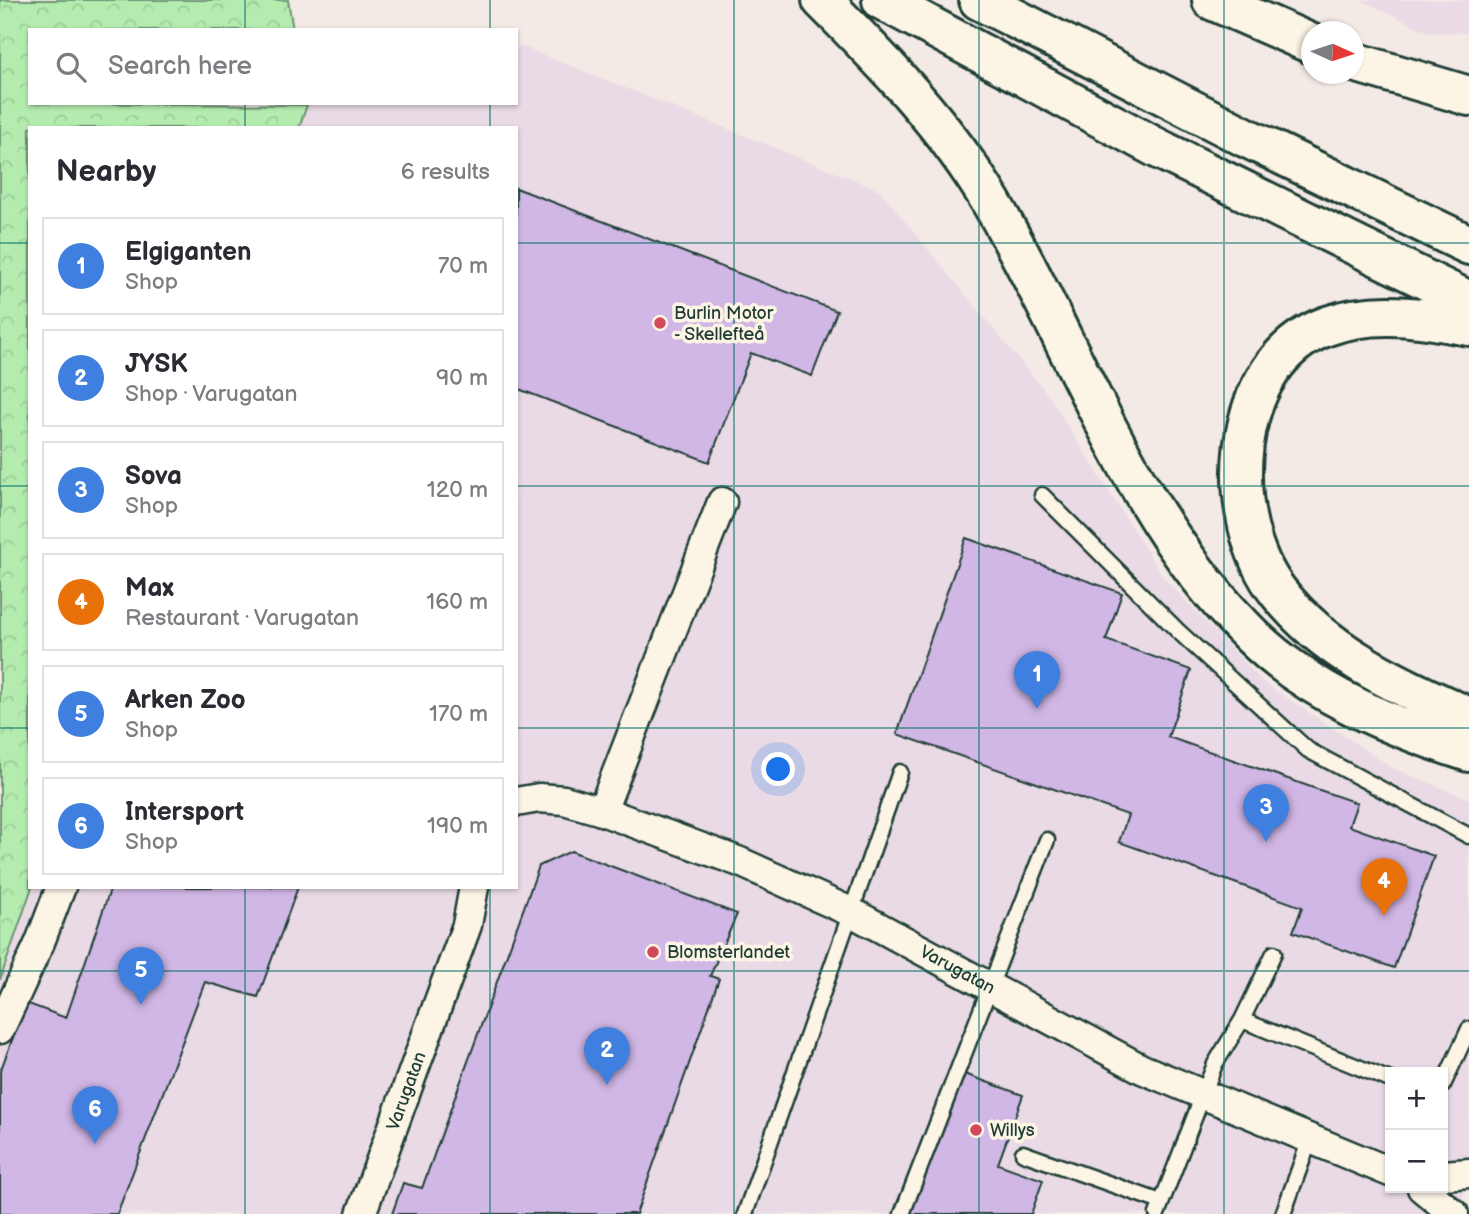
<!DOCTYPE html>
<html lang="en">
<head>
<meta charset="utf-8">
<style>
	:root { --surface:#fff; --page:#f7f7f7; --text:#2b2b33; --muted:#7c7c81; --line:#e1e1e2; --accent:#0b8043 }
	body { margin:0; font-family:"Balsamiq Sans",sans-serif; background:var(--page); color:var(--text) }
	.controls { position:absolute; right:21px; bottom:21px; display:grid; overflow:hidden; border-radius:0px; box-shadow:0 2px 5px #0004 }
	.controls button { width:63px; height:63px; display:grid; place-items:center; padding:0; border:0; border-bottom:2px solid var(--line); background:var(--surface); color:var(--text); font:35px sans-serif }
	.compass { position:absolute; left:1301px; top:21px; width:63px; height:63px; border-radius:50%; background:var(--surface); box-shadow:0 2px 5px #0004; rotate:93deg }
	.you { position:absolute; left:779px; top:770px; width:24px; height:24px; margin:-18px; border:5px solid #fff; border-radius:50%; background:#1a73e8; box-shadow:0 0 0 10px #1a73e833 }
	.badge { display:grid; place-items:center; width:46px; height:46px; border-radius:50%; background:var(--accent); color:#fff; font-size:23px; font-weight:700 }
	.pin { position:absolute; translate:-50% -58px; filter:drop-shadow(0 2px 4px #0008) }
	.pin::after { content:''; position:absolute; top:37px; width:24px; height:21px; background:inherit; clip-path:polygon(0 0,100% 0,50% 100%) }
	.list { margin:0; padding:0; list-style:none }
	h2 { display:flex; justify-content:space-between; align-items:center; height:91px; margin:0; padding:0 28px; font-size:30px }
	h2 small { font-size:23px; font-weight:400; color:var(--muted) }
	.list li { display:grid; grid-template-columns:46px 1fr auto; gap:21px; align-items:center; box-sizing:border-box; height:98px; margin:0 14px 14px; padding:0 14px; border:2px solid var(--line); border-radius:0px }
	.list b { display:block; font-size:26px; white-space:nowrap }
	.list p { margin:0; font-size:23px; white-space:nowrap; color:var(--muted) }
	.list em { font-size:23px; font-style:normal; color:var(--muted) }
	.icon { flex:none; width:38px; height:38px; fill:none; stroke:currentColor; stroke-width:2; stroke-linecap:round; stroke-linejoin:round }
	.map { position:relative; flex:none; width:1469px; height:1214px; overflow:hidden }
	.search { position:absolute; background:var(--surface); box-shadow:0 2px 5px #0004; left:28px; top:28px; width:490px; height:77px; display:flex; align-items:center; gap:18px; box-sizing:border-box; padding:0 24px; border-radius:0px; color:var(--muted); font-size:26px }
	.panel { position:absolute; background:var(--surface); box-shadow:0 2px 5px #0004; left:28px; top:126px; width:490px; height:763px; border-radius:0px }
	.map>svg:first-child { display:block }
	.built { fill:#e9dae5; fill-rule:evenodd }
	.forest { fill:url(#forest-crowns); stroke:#6a9472; stroke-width:2 }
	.building { fill:#d1b7e6; stroke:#1f3d34; stroke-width:2 }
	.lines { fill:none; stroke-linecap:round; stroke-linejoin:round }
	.service-casing { stroke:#1f3d34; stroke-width:19 }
	.minor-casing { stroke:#1f3d34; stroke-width:33 }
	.trunk-casing { stroke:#1f3d34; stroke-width:44 }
	.service { stroke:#fcf5e5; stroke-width:14 }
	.minor { stroke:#fcf5e5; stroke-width:28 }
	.trunk { stroke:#fcf5e5; stroke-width:38 }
	.grid { fill:none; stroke:#0f766e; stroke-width:2; stroke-opacity:0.55 }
	.poi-dot { fill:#d1495b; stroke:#fcf5e5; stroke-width:2.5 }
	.labels { text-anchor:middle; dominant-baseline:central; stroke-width:7; stroke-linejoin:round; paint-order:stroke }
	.poi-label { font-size:18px; fill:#1f3d34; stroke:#fcf5e5; text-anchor:start }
	.street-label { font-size:18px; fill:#1f3d34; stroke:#fcf5e5 }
</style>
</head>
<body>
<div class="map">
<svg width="1469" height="1214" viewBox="0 0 1469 1214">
	<defs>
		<pattern id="forest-crowns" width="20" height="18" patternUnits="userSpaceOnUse" patternTransform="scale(1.75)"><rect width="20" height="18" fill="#b4ecaf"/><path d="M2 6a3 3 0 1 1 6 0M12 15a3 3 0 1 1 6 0" fill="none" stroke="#9acb97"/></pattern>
	</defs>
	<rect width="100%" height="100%" fill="#f3e9e5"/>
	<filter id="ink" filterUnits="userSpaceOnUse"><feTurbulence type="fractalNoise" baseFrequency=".0143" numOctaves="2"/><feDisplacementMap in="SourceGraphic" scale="14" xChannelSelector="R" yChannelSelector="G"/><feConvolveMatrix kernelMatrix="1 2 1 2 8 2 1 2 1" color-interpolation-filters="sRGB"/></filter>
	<g filter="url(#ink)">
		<!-- built -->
		<path class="built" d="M1361 0H1469V33L1428 32Z
			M521 46 879 190 1048 395 1163 577 1263 682 1392 768 1469 799V1180L1457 1214H0V980L32 887H516V128H299L307 105 313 103H516V48ZM1390 1072H1443V1188H1390Z"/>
		<!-- forest -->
		<path class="forest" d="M0 0H288L293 30H30V103L307 105 299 128H30V887H32L0 980Z"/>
		<!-- building -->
		<path class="building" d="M516 188 837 311 812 376 751 353 709 462 516 388Z
			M966 538 1122 593 1106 640 1191 670 1168 737 1357 803 1349 826 1434 856 1394 968 1293 932 1302 907 1119 842 1128 815 897 734Z
			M571 851 737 914 710 976 719 979 636 1214H392L403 1183 422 1188 539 866Z
			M111 887H298L258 997 205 982 117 1214H0V1072L26 1003 66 1018Z
			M962 1073 1023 1095 998 1164 1043 1180 1031 1214H911Z"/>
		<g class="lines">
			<defs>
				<path id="service" d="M1042 495 1178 631 1308 750 1469 836
					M1242 1020 1390 1080
					M1443 1085 1469 1029
					M1023 1153 1161 1202
					M745 1214 900 772
					M902 1214 1047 840
					M1157 1214 1215 1064 1242 1020 1274 953
					M1283 1214 1310 1139"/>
				<g id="minor">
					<path id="s1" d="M516 802 539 798 564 800 602 811 740 862 851 912 1142 1069 1390 1172"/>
					<path d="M602 811 722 502"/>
					<path d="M0 1029 40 942 61 887"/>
					<path d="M1443 1175 1469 1173"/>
					<path d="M1422 1188 1454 1214"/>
					<path id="s2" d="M361 1214 467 925 474 887"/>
				</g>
				<path id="trunk" d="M822 0C884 62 946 126 991 202 1076 346 1130 517 1252 636 1310 693 1392 727 1469 752
					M882 0 1157 148 1469 301
					M979 0 1247 138 1469 245
					M1212 0 1312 44
					M1354 62 1469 96
					M1469 326C1422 317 1374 309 1327 326 1227 362 1221 520 1279 593 1328 655 1399 685 1469 717"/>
			</defs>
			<!-- service casing -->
			<use href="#service" class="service-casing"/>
			<!-- minor casing -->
			<use href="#minor" class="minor-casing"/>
			<!-- trunk casing -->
			<use href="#trunk" class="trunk-casing"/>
			<!-- service -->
			<use href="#service" class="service"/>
			<!-- minor -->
			<use href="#minor" class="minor"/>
			<!-- trunk -->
			<use href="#trunk" class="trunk"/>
		</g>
	</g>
	<!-- grid -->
	<path class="grid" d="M245 0V30M490 0V30M734 0V1214M979 0V1214M1224 0V1214M245 103V128M490 103V128M0 243H30M516 243H1469M0 486H30M516 486H1469M0 728H30M516 728H1469M245 887V1214M490 887V1214M0 971H1469"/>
	<!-- markers -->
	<g class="poi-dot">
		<circle cx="660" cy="323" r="7"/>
		<circle cx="653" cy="952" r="7"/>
		<circle cx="976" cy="1130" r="7"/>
	</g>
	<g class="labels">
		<!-- poi labels -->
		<g class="poi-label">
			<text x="674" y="313">Burlin Motor<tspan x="674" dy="21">- Skellefteå</tspan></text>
			<text x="667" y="952">Blomsterlandet</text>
			<text x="990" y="1130">Willys</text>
		</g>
		<!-- street labels -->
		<g class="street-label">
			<text stroke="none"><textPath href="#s1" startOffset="478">Varugatan</textPath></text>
			<text stroke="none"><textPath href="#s2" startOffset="131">Varugatan</textPath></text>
		</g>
	</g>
</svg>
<div class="controls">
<button>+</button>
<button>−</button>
</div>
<svg class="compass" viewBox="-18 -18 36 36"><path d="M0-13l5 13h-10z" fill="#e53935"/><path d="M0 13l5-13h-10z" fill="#7c7c81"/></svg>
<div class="you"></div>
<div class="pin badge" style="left:1037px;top:709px;background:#3f7fe0">1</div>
<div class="pin badge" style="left:607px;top:1085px;background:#3f7fe0">2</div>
<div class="pin badge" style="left:1266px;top:842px;background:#3f7fe0">3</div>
<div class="pin badge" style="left:1384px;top:916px;background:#e8710a">4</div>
<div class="pin badge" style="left:141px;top:1005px;background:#3f7fe0">5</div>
<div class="pin badge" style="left:95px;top:1144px;background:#3f7fe0">6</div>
<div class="search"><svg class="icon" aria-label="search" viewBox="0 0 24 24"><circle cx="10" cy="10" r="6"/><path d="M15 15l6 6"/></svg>Search here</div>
<section class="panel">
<h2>Nearby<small>6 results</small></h2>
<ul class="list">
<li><span class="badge" style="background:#3f7fe0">1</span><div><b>Elgiganten</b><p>Shop</p></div><em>70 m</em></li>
<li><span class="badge" style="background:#3f7fe0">2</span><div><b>JYSK</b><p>Shop · Varugatan</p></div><em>90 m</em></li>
<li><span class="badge" style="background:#3f7fe0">3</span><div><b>Sova</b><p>Shop</p></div><em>120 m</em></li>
<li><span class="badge" style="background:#e8710a">4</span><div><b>Max</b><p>Restaurant · Varugatan</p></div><em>160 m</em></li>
<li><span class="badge" style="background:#3f7fe0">5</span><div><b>Arken Zoo</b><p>Shop</p></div><em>170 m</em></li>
<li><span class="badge" style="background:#3f7fe0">6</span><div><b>Intersport</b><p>Shop</p></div><em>190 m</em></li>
</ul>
</section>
</div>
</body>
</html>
